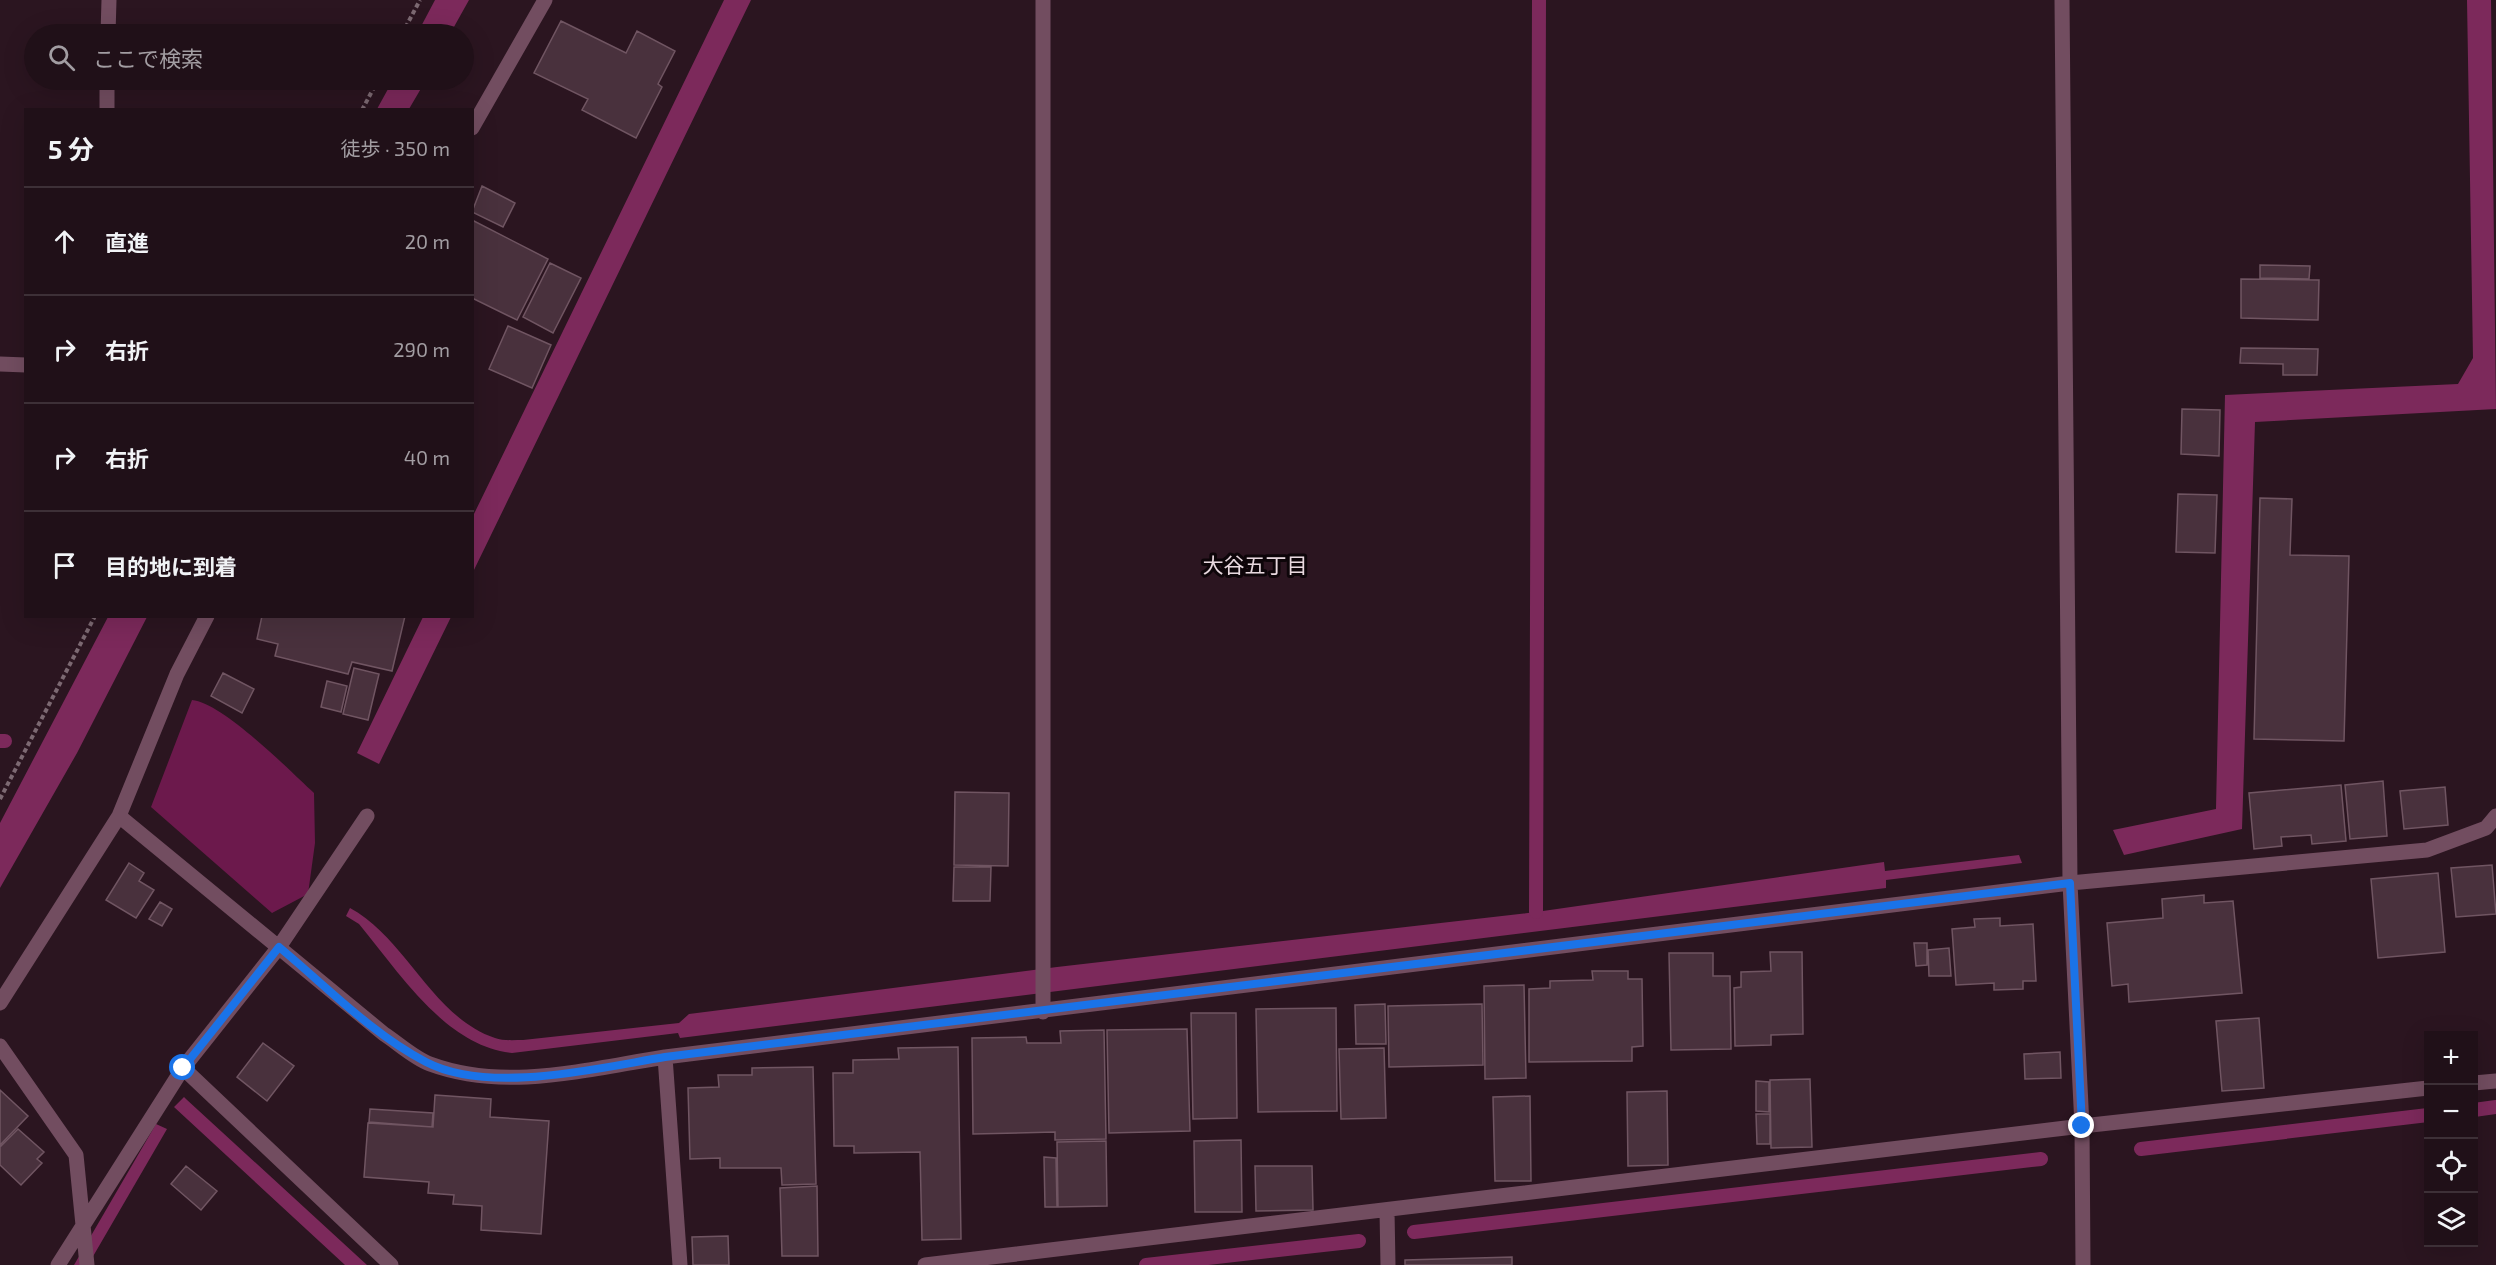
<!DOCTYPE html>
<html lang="ja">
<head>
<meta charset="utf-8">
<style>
	:root { --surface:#201018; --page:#281921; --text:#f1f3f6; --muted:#a29da2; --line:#3d3037 }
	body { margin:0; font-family:"Exo 2","Noto Sans JP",sans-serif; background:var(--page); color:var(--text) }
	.controls { position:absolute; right:18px; bottom:18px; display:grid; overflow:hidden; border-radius:0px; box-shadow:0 6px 24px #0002 }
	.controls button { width:54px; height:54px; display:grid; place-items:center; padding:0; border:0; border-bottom:2px solid var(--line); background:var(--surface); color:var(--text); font:30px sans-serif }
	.stop { position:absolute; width:18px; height:18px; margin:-14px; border:4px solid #1a73e8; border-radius:50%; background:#fff }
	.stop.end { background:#1a73e8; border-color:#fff; box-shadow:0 2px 6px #0008 }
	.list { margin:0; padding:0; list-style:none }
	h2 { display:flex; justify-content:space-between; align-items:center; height:78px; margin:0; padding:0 24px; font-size:26px }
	h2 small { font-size:20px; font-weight:400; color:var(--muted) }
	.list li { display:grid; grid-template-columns:39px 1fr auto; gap:18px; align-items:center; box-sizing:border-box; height:108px; padding:0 24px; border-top:2px solid var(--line) }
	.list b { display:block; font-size:22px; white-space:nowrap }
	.list em { font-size:20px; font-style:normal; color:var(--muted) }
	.icon { flex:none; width:33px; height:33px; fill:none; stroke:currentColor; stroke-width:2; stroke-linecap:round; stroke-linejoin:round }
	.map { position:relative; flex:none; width:2496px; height:1265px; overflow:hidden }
	.search { position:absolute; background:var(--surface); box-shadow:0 6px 24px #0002; left:24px; top:24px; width:450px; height:66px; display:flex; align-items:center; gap:15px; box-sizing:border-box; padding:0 21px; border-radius:33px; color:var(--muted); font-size:22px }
	.panel { position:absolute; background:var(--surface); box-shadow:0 6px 24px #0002; left:24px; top:108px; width:450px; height:510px; border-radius:0px }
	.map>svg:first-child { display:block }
	.forest { fill:#6c194c }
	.water { fill:#7c295b }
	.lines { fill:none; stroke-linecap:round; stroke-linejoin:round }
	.stream { stroke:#7c295b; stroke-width:14 }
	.building { fill:#49313d; stroke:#705562; stroke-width:1.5 }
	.path { stroke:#7c6972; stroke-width:4; stroke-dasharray:4.5 3; stroke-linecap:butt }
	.minor { stroke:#724d60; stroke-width:15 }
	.route { stroke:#1a73e8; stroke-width:8 }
	.labels { text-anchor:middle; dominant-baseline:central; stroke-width:6; stroke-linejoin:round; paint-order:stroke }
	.neighbourhood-label { font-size:21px; fill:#e8d8df; stroke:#0d0509 }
</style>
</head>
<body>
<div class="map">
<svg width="2496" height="1265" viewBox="0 0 2496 1265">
	<rect width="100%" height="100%" fill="#2b1520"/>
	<!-- forest -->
	<path class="forest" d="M192 700C223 703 289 770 314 793L315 843 308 894 272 913 151 807Z"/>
	<!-- water -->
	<path class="water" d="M435 0H469L450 34H417Z
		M724 0H751L473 572V516Z
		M2467 0H2491L2496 409 2255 422 2242 829 2124 855 2113 830 2216 809 2225 395 2458 384 2473 358Z
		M393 80H426L409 109H377Z
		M108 617H147L77 753 0 888V823Z
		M423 617H451L379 764 357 753Z
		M2019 855 2022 863 1886 880V888L680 1038 678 1033 512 1053C445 1046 399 972 359 924L346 916 350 908C406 938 432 1017 495 1038 503 1041 514 1040 523 1040L679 1023 689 1014 1057 967 1536 912 1884 862 1885 871Z
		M184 1097 186 1099 367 1265H345L174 1107Z
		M156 1124 167 1129 88 1265H74Z"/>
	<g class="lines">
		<!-- stream -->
		<path class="stream" d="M0 741H5
			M1536 912 1539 0
			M2474 1110 2496 1107
			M2141 1149 2428 1115
			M1414 1232 2041 1159
			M1146 1265 1359 1241"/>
	</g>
	<!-- building -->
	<path class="building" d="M561 21 626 53 637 31 675 51 658 84 662 87 636 138 582 110 588 99 534 73Z
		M482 186 515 203 503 227 472 212Z
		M472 220 548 259 517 320 472 298Z
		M550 263 581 278 553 333 523 317Z
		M2260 265 2310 266 2309 279 2260 278Z
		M2241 279 2319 280 2318 320 2241 318Z
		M508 326 551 345 532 388 489 369Z
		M2241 348 2318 349 2317 375H2283V364L2240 363Z
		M2182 409 2220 410 2219 456 2181 454Z
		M2178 494 2217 495 2215 553 2176 552Z
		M2260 498 2292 499 2290 555 2349 556 2344 741 2254 739Z
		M262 616H405L392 671 352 662 348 674 275 656 278 644 257 639Z
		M354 668 379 674 368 720 343 714Z
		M223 673 254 689 242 713 211 696Z
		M327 681 347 686 341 712 321 707Z
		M2383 781 2387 836 2350 839 2345 785Z
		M2341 785 2346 841 2312 844 2311 835 2281 837 2282 846 2254 849 2249 793Z
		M2445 787 2448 825 2404 829 2400 791Z
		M955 792 1009 793 1008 866 954 865Z
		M129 863 144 873 139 881 154 890 136 918 106 900Z
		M2492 865 2496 914 2456 917 2451 868Z
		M954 867H991L990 901H953Z
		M2438 873 2445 952 2378 958 2371 879Z
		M2204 895V903L2233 901 2242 993 2129 1002 2128 984 2112 986 2107 923 2163 918 2162 899Z
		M160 902 172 909 162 926 149 919Z
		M2000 918V926L2033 924 2036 981H2023V989L1994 990V983L1956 985 1952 929 1975 927 1974 919Z
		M1914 943H1927V965L1916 966Z
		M1949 948 1951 976H1929L1928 950Z
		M1770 952H1802L1803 1034 1771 1035V1045L1735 1046 1734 988 1741 987V972L1771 971Z
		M1669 953H1713V976H1730L1731 1049 1671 1050Z
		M1592 971H1628V979H1642L1643 1046 1632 1047V1061L1529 1062V989L1550 988V981L1593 980Z
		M1524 985 1526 1078 1485 1079 1484 986Z
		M1385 1004 1386 1044H1356L1355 1005Z
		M1482 1004 1483 1065 1389 1067 1388 1006Z
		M1336 1008 1337 1111 1258 1112 1256 1009Z
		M1191 1013H1236L1237 1118 1193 1119Z
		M2259 1018 2264 1088 2222 1091 2216 1021Z
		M1187 1029 1190 1131 1109 1133 1107 1030Z
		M1104 1030 1106 1139 1055 1140V1132L973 1134 972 1038 1026 1037 1027 1043H1061L1060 1031Z
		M263 1043 294 1066 267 1101 237 1077Z
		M958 1047 961 1239 922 1240 920 1152 854 1153V1146H834L833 1073H853V1060L899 1059 898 1048Z
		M1384 1048 1386 1118 1341 1119 1339 1049Z
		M2060 1052 2061 1078 2025 1079 2024 1054Z
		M813 1067 816 1184 782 1185 781 1168H720V1158L690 1159 688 1088 719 1087 718 1075H752V1068Z
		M1810 1079 1812 1147 1771 1148 1770 1080Z
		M1756 1081 1769 1082V1112L1756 1111Z
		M0 1090 28 1116 0 1145Z
		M1667 1091 1668 1165 1628 1166 1627 1092Z
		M435 1095 491 1099 490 1117 549 1121 541 1234 481 1230 482 1206 453 1204 454 1195 428 1193 429 1182 364 1177 368 1123 433 1127Z
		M1530 1096 1531 1181H1495L1493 1097Z
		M370 1109 433 1113 432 1127 369 1122Z
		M1756 1114H1770V1144H1757Z
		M18 1129 44 1152 37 1159 42 1163 21 1185 0 1165V1147Z
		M1241 1140 1242 1212H1195L1194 1141Z
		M1106 1141 1107 1206 1058 1207 1057 1142Z
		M1044 1157 1056 1158 1057 1207H1045Z
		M186 1166 217 1191 201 1210 171 1184Z
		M1255 1166H1312L1313 1210 1256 1211Z
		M817 1186 818 1256H782L780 1188Z
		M728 1236 729 1265H693L692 1237Z
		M1512 1257V1265H1405V1260Z"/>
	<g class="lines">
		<!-- path -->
		<path class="path" d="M402 34 420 0
			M362 110 378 80
			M0 799 95 616"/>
		<!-- minor -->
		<path class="minor" d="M1043 0V1012
			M2062 0 2070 883 2082 1126 2083 1265
			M108 34 109 0
			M107 110V80
			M472 128 545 0
			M0 364 26 365
			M119 816 384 1034C398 1043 414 1058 430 1064 506 1092 588 1069 665 1057L2070 883 2427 850 2486 828 2496 816
			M0 1003 119 816 177 674 207 616
			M0 1046 76 1155 87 1265
			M665 1057 680 1265
			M183 1068 391 1265
			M2474 1083 2496 1081
			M1387 1211 1388 1265
			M58 1265 183 1068 279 947 367 816
			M925 1265 2082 1126 2428 1088"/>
	</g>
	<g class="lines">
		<!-- route -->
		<path class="route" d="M183 1068 279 947C326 986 372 1034 426 1062 489 1095 598 1068 665 1057L2070 883 2082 1126"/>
	</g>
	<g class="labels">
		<!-- neighbourhood labels -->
		<g class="neighbourhood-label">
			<text x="1255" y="564">大谷五丁目</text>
		</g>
	</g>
</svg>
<div class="controls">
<button>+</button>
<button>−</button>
<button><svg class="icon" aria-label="locate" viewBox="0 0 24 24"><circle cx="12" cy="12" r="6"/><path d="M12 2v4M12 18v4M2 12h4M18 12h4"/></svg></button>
<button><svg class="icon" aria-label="layers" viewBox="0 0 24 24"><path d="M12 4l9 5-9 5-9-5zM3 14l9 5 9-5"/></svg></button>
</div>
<div class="stop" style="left:183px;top:1068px"></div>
<div class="stop end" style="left:2082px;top:1126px"></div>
<div class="search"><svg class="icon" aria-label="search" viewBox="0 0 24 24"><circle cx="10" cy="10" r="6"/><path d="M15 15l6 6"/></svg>ここで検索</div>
<section class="panel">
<h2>5 分<small>徒歩 · 350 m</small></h2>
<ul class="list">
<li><svg class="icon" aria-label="ahead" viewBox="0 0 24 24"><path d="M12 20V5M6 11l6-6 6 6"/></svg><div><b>直進</b></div><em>20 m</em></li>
<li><svg class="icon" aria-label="right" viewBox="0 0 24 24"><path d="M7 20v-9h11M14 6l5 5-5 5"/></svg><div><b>右折</b></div><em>290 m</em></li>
<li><svg class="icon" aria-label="right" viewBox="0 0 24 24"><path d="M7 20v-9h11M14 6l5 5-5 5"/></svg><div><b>右折</b></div><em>40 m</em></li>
<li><svg class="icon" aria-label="arrive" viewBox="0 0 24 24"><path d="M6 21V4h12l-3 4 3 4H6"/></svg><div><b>目的地に到着</b></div></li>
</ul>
</section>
</div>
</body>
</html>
